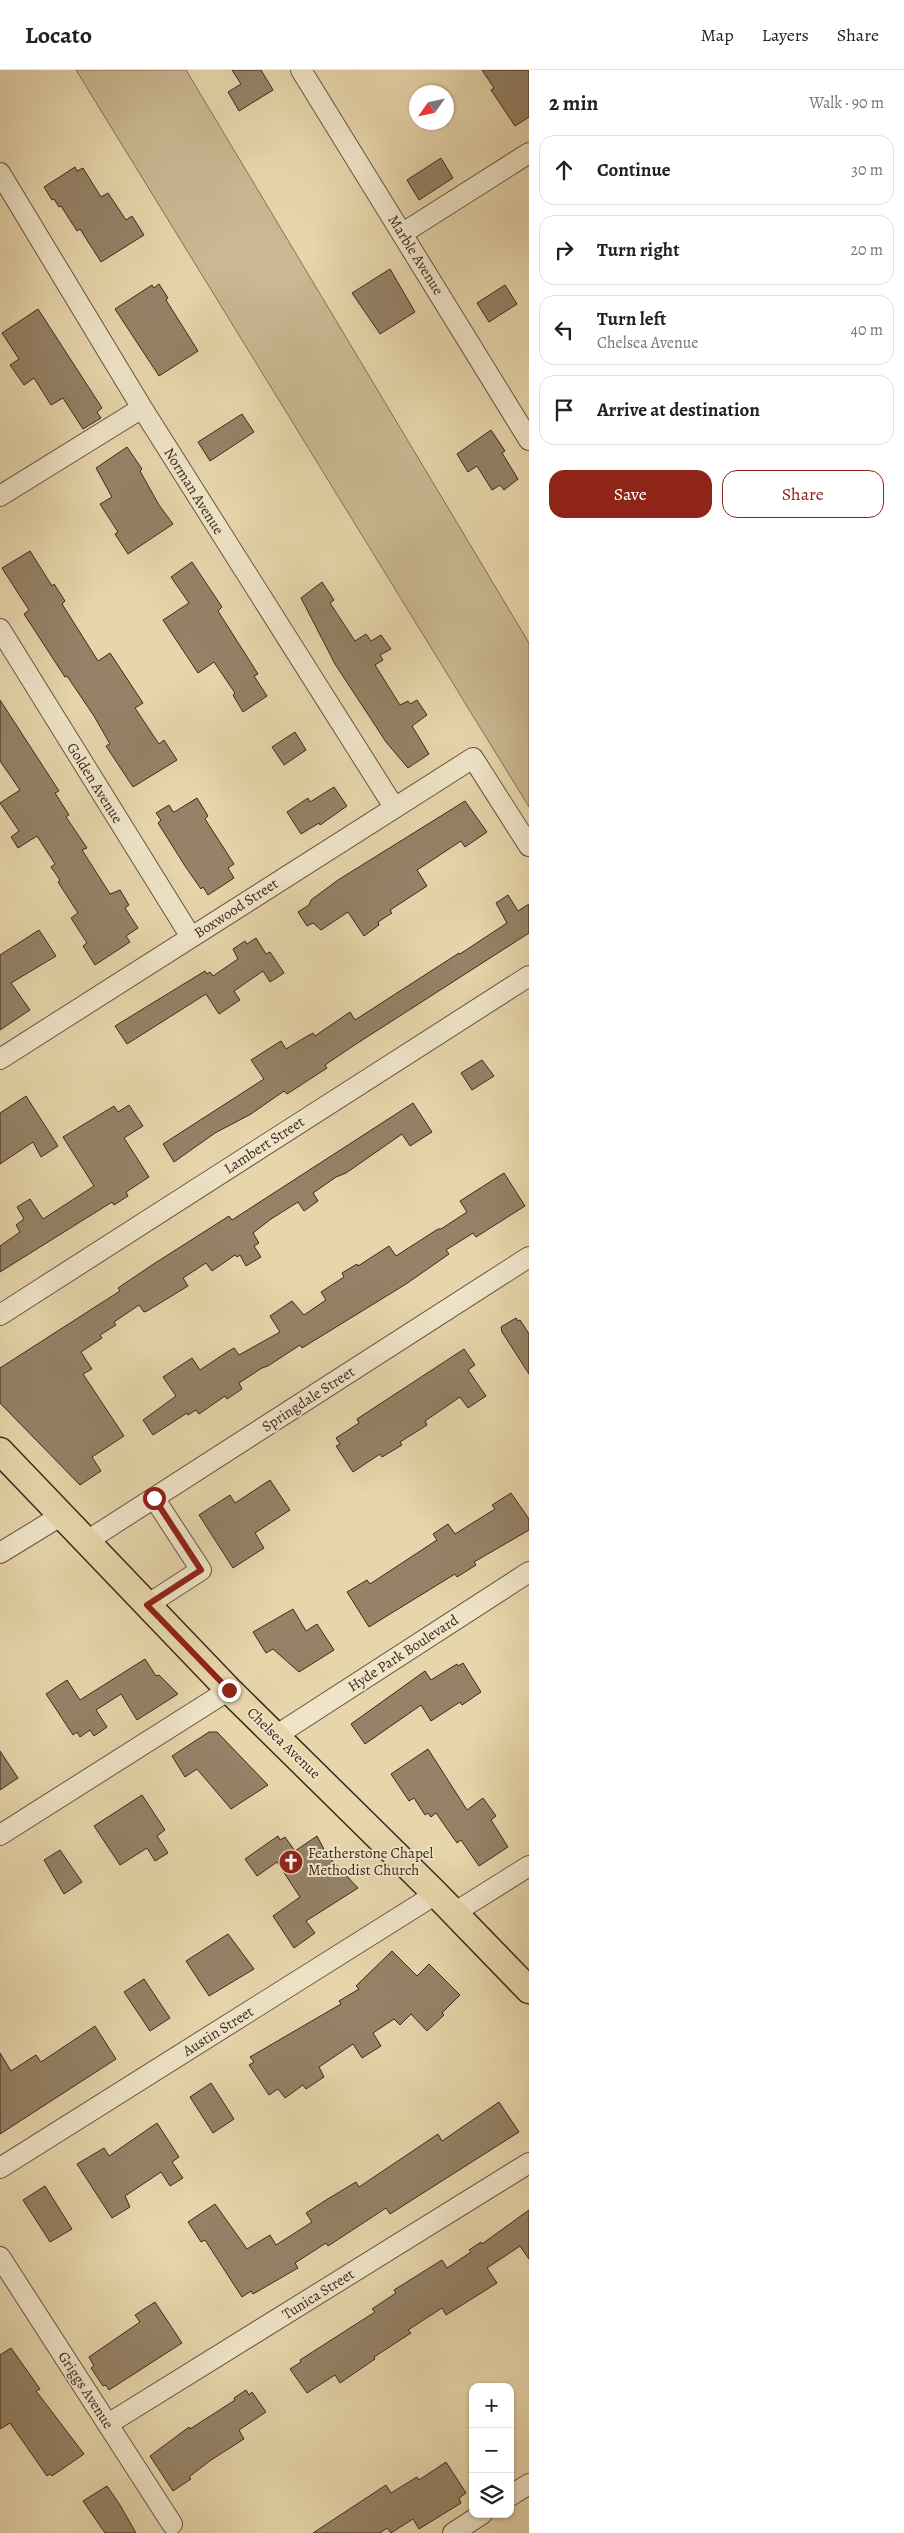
<!DOCTYPE html>
<html lang="en">
<head>
<meta charset="utf-8">
<style>
	:root { --surface:#fff; --page:#f6f6f6; --text:#222; --muted:#767676; --line:#e0e0e0; --accent:#8f2418 }
	body { margin:0; font-family:Alegreya,serif; background:var(--page); color:var(--text) }
	.controls { position:absolute; right:15px; bottom:15px; display:grid; overflow:hidden; border-radius:10px; box-shadow:0 1px 4px #0004 }
	.controls button { width:45px; height:45px; display:grid; place-items:center; padding:0; border:0; border-bottom:1px solid var(--line); background:var(--surface); color:var(--text); font:25px sans-serif }
	.compass { position:absolute; left:409px; top:15px; width:45px; height:45px; border-radius:50%; background:var(--surface); box-shadow:0 1px 4px #0004; rotate:236deg }
	.stop { position:absolute; width:15px; height:15px; margin:-11px; border:4px solid #8f2418; border-radius:50%; background:#fff }
	.stop.end { background:#8f2418; border-color:#fff; box-shadow:0 1px 5px #0008 }
	.list { margin:0; padding:0; list-style:none }
	h2 { display:flex; justify-content:space-between; align-items:center; height:65px; margin:0; padding:0 20px; font-size:21px }
	h2 small { font-size:16px; font-weight:400; color:var(--muted) }
	.list li { display:grid; grid-template-columns:32px 1fr auto; gap:15px; align-items:center; box-sizing:border-box; height:70px; margin:0 10px 10px; padding:0 10px; border:1px solid var(--line); border-radius:15px }
	.list b { display:block; font-size:19px; white-space:nowrap }
	.list p { margin:0; font-size:16px; white-space:nowrap; color:var(--muted) }
	.list em { font-size:16px; font-style:normal; color:var(--muted) }
	.actions { display:flex; gap:10px; padding:15px 20px }
	.actions a { flex:1; padding:11px 0; border:1px solid var(--accent); border-radius:15px; text-align:center; font-size:18px; color:var(--accent) }
	.actions .main { background:var(--accent); color:#fff }
	.icon { flex:none; width:28px; height:28px; fill:none; stroke:currentColor; stroke-width:2; stroke-linecap:round; stroke-linejoin:round }
	.map { position:relative; flex:none; width:529px; height:2463px; overflow:hidden }
	header { display:flex; align-items:center; gap:30px; box-sizing:border-box; height:70px; padding:0 25px; background:var(--surface); border-bottom:1px solid var(--line) }
	header strong { font-size:24px }
	nav { display:flex; gap:28px; margin-inline-start:auto; font-size:18px }
	main { display:flex }
	aside { flex:1; background:var(--surface) }
	.map>svg:first-child { display:block }
	.green { fill:#cab893; stroke:#837058 }
	.building { fill:#958267; stroke:#3c291e }
	.lines { fill:none; stroke-linecap:round; stroke-linejoin:round }
	.minor-casing { stroke:#675441; stroke-width:22 }
	.major-casing { stroke:#3c291e; stroke-width:29 }
	.minor { stroke:#efe4c8; stroke-width:20 }
	.major { stroke:#e7d5ab; stroke-width:26 }
	.route { stroke:#8f2418; stroke-width:6 }
	.labels { text-anchor:middle; dominant-baseline:central; stroke-width:4; stroke-linejoin:round; paint-order:stroke }
	.street-label { font-size:15px; fill:#3c291e; stroke:#efe4c8 }
	.poi-label { font-size:15px; fill:#3c291e; stroke:#efe4c8; text-anchor:start }
</style>
</head>
<body>
<header>
<strong>Locato</strong>
<nav><a>Map</a><a>Layers</a><a>Share</a></nav>
</header>
<main>
<div class="map">
<svg width="529" height="2463" viewBox="0 0 529 2463">
	<rect width="100%" height="100%" fill="#e7d5ab"/>
	<filter id="stains"><feTurbulence type="fractalNoise" baseFrequency=".004" numOctaves="4"/><feColorMatrix values="0 0 0 0 .2 0 0 0 0 .09 0 0 0 0 .02 0 0 0 .5 -.17"/></filter>
	<radialGradient id="worn" r=".72"><stop offset=".6" stop-color="#630" stop-opacity="0"/><stop offset="1" stop-color="#630" stop-opacity=".3"/></radialGradient>
	<!-- green -->
	<path class="green" d="M76 0H186L529 573V737Z"/>
	<!-- building -->
	<path class="building" d="M232 0H261L273 20 239 41 228 22 241 14Z
		M482 0H529V47L515 56 491 20 494 18Z
		M441 88 453 108 419 130 407 110Z
		M75 97 77 101 83 98 101 127 108 123 126 150 132 146 144 165 101 192 80 159 77 161 61 136 59 137 54 129 52 130 44 117Z
		M390 199 415 242 380 264 352 223Z
		M159 214 168 228 166 230 198 281 159 306 115 239 152 215 154 218Z
		M505 215 517 234 489 252 477 233Z
		M38 239 102 338 97 342 101 348 83 359 63 328 51 335 34 308 24 315 10 295 19 289 2 263Z
		M242 344 254 362 210 391 198 372Z
		M491 360 505 381 502 383 518 409 504 420 500 415 492 420 477 396 468 402 457 384Z
		M127 377 142 399 140 401 159 435 173 454 128 484 115 464 118 462 100 434 112 427 96 398Z
		M30 481 52 516 54 514 65 531 62 534 98 591 110 583 143 633 135 638 159 674 164 670 177 690 133 717 106 676 110 674 94 646 67 606 65 607 24 544 29 540 2 498Z
		M192 492 222 537 218 541 258 604 254 606 267 626 243 642 233 625 235 623 214 592 198 603 163 550 189 533 171 507Z
		M322 512 334 530 330 533 355 571 366 564 371 571 381 565 391 579 380 585 383 590 375 595 400 635 408 631 410 634 417 630 427 645 412 656 429 684 408 698 386 672 335 594 301 528Z
		M0 630 59 721 55 723 69 745 66 747 87 778 82 780 110 824 120 820 129 835 125 838 138 858 126 866 130 872 95 895 83 876 87 873 71 848 78 843 58 812 60 810 51 797 55 794 37 766 18 778 11 767 19 761 0 733 20 720 0 691Z
		M295 662 306 680 284 695 272 677Z
		M334 717 347 736 320 755 319 753 301 764 287 742 308 728 310 732Z
		M197 728 208 746 205 749 234 794 228 798 234 808 208 825 203 817 201 819 185 796 158 753 161 750 156 743 169 735 173 742 176 741Z
		M465 731 487 762 465 777 461 771 417 800 427 816 390 840 392 843 378 852 379 855 364 866 348 842 321 860 313 853 307 856 298 842 309 835 311 830 338 810Z
		M508 825 518 841 529 834V863L353 976 325 995 327 998 287 1024 284 1021 251 1044 215 1063 174 1092 163 1074 264 1009 251 990 281 971 286 979 304 968 313 963 315 966 350 942 355 950 459 883 460 884 507 853 496 833Z
		M39 860 56 886 11 913 30 940 0 960V885Z
		M256 868 266 884 270 882 284 903 270 912 263 901 234 921 240 930 219 944 206 924 127 974 115 956 205 901 207 904 210 902 213 906 238 889 233 879 245 871 247 874Z
		M482 990 494 1006 472 1020 461 1003Z
		M26 1026 58 1076 41 1087 33 1072 0 1094V1043Z
		M413 1033 432 1062 410 1076 402 1064 346 1103 336 1107 313 1123 318 1131 304 1141 298 1132 271 1149 253 1163 259 1173 254 1176 261 1187 246 1196 240 1185 237 1187 235 1185 212 1201 206 1193 183 1208 188 1216 147 1241 144 1242 139 1235 114 1252 116 1255 100 1265 102 1268 81 1282 92 1299 83 1304 124 1366 92 1387 101 1401 80 1415 0 1333V1298L120 1221 118 1218 152 1195 229 1146 232 1150Z
		M129 1035 143 1056 124 1068 149 1107 126 1122 128 1126 114 1135 112 1132 0 1202V1176L20 1162 16 1155 24 1149 17 1137 30 1129 43 1149 94 1116 63 1067 114 1036 118 1042Z
		M504 1103 525 1136 476 1167 473 1163 446 1180 449 1184 406 1214 302 1278 300 1275 268 1296 262 1298 239 1313 242 1319 227 1329 225 1326 199 1344 196 1340 188 1345 187 1343 153 1365 143 1350 176 1326 163 1307 192 1288 200 1300 227 1282 234 1278 239 1285 280 1262 270 1246 292 1231 304 1245 326 1230 321 1222 344 1207 342 1203 357 1194 358 1196 389 1176 396 1186 438 1159H441L467 1142 460 1131Z
		M516 1248 518 1251 520 1250 529 1264V1304L502 1262 501 1257Z
		M464 1279 475 1295 468 1300 486 1326 468 1338 460 1327 425 1351 427 1355 400 1372 402 1375 382 1387 380 1384 353 1402 336 1376 340 1374 336 1368 359 1353 357 1349Z
		M270 1410 290 1440 255 1463 264 1478 233 1498 199 1445 230 1425 235 1433Z
		M511 1423 529 1449V1460L474 1492 476 1495 457 1507 455 1504 369 1557 347 1522 367 1510 370 1514 437 1470 433 1464 448 1454 455 1464 495 1439 492 1435Z
		M293 1539 306 1561 317 1554 334 1580 299 1602 273 1579 266 1583 253 1562Z
		M145 1589 156 1606 159 1605 178 1624 137 1650 121 1624 96 1640 107 1657 94 1666 90 1660 80 1667 77 1662 73 1665 46 1624 67 1610 80 1630Z
		M463 1593 481 1622 462 1635 460 1632 431 1651 421 1635 365 1674 351 1654 425 1601 431 1610 457 1594 458 1596Z
		M209 1662H217L268 1715 231 1739 197 1699 185 1707 172 1686Z
		M428 1679 467 1740 483 1728 496 1746 491 1750 508 1777 479 1796 461 1770 457 1773 436 1743 431 1747 428 1743 425 1745 414 1728 409 1731 391 1704Z
		M0 1681 18 1708 0 1720Z
		M142 1725 165 1760 157 1766 168 1783 155 1791 147 1778 120 1795 94 1756Z
		M278 1766 280 1770 285 1767 295 1781 317 1766 327 1785 358 1818 306 1851 315 1863 294 1878 273 1846 300 1827 277 1792 257 1806 245 1789Z
		M60 1780 82 1812 64 1824 44 1790Z
		M228 1864 254 1899 209 1926 186 1891Z
		M392 1881 417 1906 429 1894 460 1925 442 1943 444 1945 427 1961 411 1944 400 1955 394 1949 373 1963 381 1976 362 1988 353 1974 319 1997 324 2007 306 2019 303 2015 285 2028 278 2019 269 2025 249 1995 254 1992 250 1987 341 1934 339 1931 359 1919 356 1916Z
		M144 1909 170 1948 150 1961 124 1922Z
		M95 1956 116 1989 0 2064V1983L11 2001 36 1985 41 1992Z
		M211 2013 234 2049 213 2063 190 2027Z
		M499 2032 519 2062 390 2144 386 2138 328 2176 326 2173 295 2193 298 2198 253 2224 251 2221 242 2227 205 2170 201 2172 188 2152 215 2134 247 2179 270 2165 276 2175 312 2152 306 2143 326 2130 356 2112 359 2117 438 2064 442 2071Z
		M157 2053 179 2087 172 2092 183 2108 170 2116 161 2102 125 2126 130 2137 112 2148 77 2094 104 2078 109 2086Z
		M45 2116 72 2159 50 2172 23 2130Z
		M529 2140V2189L520 2176 487 2198 497 2213 446 2245 442 2238 408 2260 411 2263 374 2287 375 2289 340 2313 335 2305 307 2323 290 2299 301 2292 300 2290 375 2242 372 2239 396 2223 394 2220 442 2190 447 2198 471 2182 469 2180 481 2172 482 2174Z
		M155 2232 182 2273 109 2320 106 2315 103 2316 91 2298 94 2296 89 2287 140 2252 135 2245Z
		M11 2278 40 2319 36 2321 84 2384 52 2406 50 2404 47 2406 10 2353 0 2359V2285Z
		M246 2320 249 2325 252 2322 266 2342 239 2360 244 2369 211 2390 189 2407 191 2409 173 2421 150 2386 189 2357 190 2359 235 2330 234 2328Z
		M446 2392 466 2423 459 2428 461 2433 419 2459 413 2449 391 2463 387 2458 380 2463H313L386 2415 391 2423 417 2407 419 2410Z
		M107 2416 120 2435 136 2463H105L83 2431Z"/>
	<g class="lines">
		<defs>
			<path id="minor" d="M301 0 529 370
				M0 103 142 338 394 737
				M403 163 529 83
				M0 426 142 338
				M0 559 191 867
				M0 989 473 688 529 776
				M0 1245 529 906
				M87 1471 529 1187
				M0 1483 62 1445
				M147 1535 201 1500 154 1428
				M277 1665 529 1502
				M0 1765 229 1620
				M454 1843 529 1796
				M0 2098 436 1824
				M0 2187 172 2454
				M108 2354 529 2093
				M510 2426 529 2414
				M453 2463 482 2444"/>
			<path id="major" d="M0 1381 229 1620 436 1824 529 1920"/>
		</defs>
		<!-- minor casing -->
		<use href="#minor" class="minor-casing"/>
		<!-- major casing -->
		<use href="#major" class="major-casing"/>
		<!-- minor -->
		<use href="#minor" class="minor"/>
		<!-- major -->
		<use href="#major" class="major"/>
	</g>
	<g class="lines">
		<!-- route -->
		<path class="route" d="M154 1428 201 1500 147 1535 229 1620"/>
	</g>
	<!-- icons -->
	<defs>
		<symbol id="church-disc" viewBox="-11 -11 22 22"><circle r="9.5" fill="#8f2418" stroke="#efe4c8"/><path d="M-1.2-6h2.4v3.5h3.3v2.4h-3.3V6h-2.4V-.1h-3.3v-2.4h3.3Z" fill="#fff"/></symbol>
	</defs>
	<g fill-rule="evenodd">
		<use href="#church-disc" x="277" y="1778" width="28" height="28"/>
	</g>
	<g class="labels">
		<!-- street labels -->
		<g class="street-label">
			<text transform="translate(416 185) rotate(58)">Marble Avenue</text>
			<text transform="translate(194 421) rotate(58)">Norman Avenue</text>
			<text transform="translate(95 713) rotate(58)">Golden Avenue</text>
			<text transform="translate(236 838) rotate(-33)">Boxwood Street</text>
			<text transform="translate(264 1075) rotate(-33)">Lambert Street</text>
			<text transform="translate(308 1329) rotate(-33)">Springdale Street</text>
			<text transform="translate(403 1583) rotate(-33)">Hyde Park Boulevard</text>
			<text transform="translate(284 1673) rotate(44)">Chelsea Avenue</text>
			<text transform="translate(218 1961) rotate(-32)">Austin Street</text>
			<text transform="translate(318 2224) rotate(-32)">Tunica Street</text>
			<text transform="translate(86 2320) rotate(57)">Griggs Avenue</text>
		</g>
		<!-- poi labels -->
		<g class="poi-label">
			<text x="308" y="1783">Featherstone Chapel<tspan x="308" dy="17">Methodist Church</tspan></text>
		</g>
	</g>
	<rect width="100%" height="100%" filter="url(#stains)"/>
	<rect width="100%" height="100%" fill="url(#worn)"/>
</svg>
<div class="controls">
<button>+</button>
<button>−</button>
<button><svg class="icon" aria-label="layers" viewBox="0 0 24 24"><path d="M12 4l9 5-9 5-9-5zM3 14l9 5 9-5"/></svg></button>
</div>
<svg class="compass" viewBox="-18 -18 36 36"><path d="M0-13l5 13h-10z" fill="#e53935"/><path d="M0 13l5-13h-10z" fill="#767676"/></svg>
<div class="stop" style="left:154px;top:1428px"></div>
<div class="stop end" style="left:229px;top:1620px"></div>
</div>
<aside>
<h2>2 min<small>Walk · 90 m</small></h2>
<ul class="list">
<li><svg class="icon" aria-label="ahead" viewBox="0 0 24 24"><path d="M12 20V5M6 11l6-6 6 6"/></svg><div><b>Continue</b></div><em>30 m</em></li>
<li><svg class="icon" aria-label="right" viewBox="0 0 24 24"><path d="M7 20v-9h11M14 6l5 5-5 5"/></svg><div><b>Turn right</b></div><em>20 m</em></li>
<li><svg class="icon" aria-label="left" viewBox="0 0 24 24"><path d="M17 20v-9H6M10 6l-5 5 5 5"/></svg><div><b>Turn left</b><p>Chelsea Avenue</p></div><em>40 m</em></li>
<li><svg class="icon" aria-label="arrive" viewBox="0 0 24 24"><path d="M6 21V4h12l-3 4 3 4H6"/></svg><div><b>Arrive at destination</b></div></li>
</ul>
<div class="actions"><a class="main">Save</a><a>Share</a></div>
</aside>
</main>
</body>
</html>
